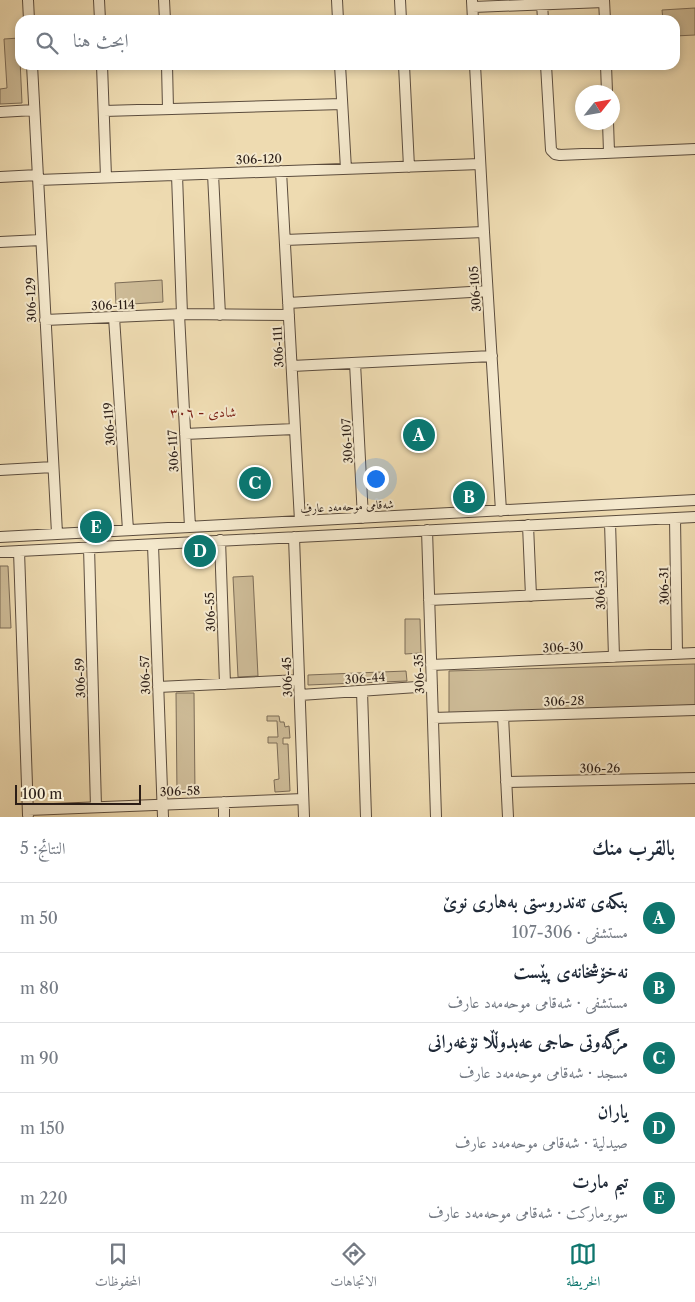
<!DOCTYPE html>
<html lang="ar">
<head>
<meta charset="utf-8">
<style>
	:root { --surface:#fff; --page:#f6f6f7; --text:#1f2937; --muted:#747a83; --line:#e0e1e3; --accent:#0f766e }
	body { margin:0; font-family:"Libre Caslon Text",Amiri,serif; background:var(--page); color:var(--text); direction:rtl }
	.compass { position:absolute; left:575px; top:85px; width:45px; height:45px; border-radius:50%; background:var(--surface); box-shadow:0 2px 8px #0003; rotate:59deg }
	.scale { position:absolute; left:15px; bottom:12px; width:126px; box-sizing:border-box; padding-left:5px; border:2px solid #2c1e17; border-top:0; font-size:14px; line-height:18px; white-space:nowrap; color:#2c1e17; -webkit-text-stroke:4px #f4e8cc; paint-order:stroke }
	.you { position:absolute; left:375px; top:478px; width:18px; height:18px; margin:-12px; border:4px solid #fff; border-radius:50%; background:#1a73e8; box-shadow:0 0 0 8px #1a73e833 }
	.badge { display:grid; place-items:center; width:32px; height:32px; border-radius:50%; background:var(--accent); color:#fff; font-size:16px; font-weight:700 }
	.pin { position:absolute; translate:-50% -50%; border:2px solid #fff; box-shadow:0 1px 5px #0006 }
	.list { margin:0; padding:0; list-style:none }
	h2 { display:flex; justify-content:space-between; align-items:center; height:65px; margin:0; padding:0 20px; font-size:21px }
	h2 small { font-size:16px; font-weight:400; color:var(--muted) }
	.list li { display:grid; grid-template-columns:32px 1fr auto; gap:15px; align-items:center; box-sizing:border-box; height:70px; padding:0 20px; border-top:1px solid var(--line) }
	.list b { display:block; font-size:19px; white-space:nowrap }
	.list p { margin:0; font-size:16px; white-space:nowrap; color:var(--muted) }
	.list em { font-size:16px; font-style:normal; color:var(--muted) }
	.icon { flex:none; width:28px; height:28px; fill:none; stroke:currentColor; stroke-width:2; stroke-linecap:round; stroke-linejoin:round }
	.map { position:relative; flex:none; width:695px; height:817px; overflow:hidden; direction:ltr }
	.search { position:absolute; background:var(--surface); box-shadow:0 2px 8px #0003; left:15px; right:15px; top:15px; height:55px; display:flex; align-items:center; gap:12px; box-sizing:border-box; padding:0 18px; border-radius:15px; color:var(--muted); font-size:19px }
	.sheet { height:415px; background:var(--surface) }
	nav { display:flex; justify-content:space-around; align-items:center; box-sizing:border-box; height:70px; border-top:1px solid var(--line); background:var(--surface); font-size:14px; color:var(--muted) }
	nav a { display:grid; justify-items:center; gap:2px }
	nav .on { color:var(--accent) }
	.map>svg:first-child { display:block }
	.green { fill:#cdbb97; stroke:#7c6c57 }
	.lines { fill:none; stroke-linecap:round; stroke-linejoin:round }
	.minor-casing { stroke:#5c4d3e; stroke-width:12 }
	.minor { stroke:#f4e8cc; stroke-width:10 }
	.labels { text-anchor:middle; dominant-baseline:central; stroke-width:4; stroke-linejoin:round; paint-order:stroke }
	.street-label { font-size:12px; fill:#2c1e17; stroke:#f4e8cc }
	.neighbourhood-label { font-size:14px; fill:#7a1f14; stroke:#f4e8cc }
</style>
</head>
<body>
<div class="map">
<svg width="695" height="817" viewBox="0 0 695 817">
	<rect width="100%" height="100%" fill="#eedbb1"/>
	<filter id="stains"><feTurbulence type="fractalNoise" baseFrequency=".004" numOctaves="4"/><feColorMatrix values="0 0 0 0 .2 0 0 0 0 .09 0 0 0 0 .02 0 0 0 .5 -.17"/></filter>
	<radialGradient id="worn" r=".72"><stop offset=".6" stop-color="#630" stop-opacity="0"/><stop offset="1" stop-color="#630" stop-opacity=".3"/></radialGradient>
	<!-- green -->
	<path class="green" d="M695 8V35L675 36V20H663L662 10Z
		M19 38 22 103 0 104V89L7 88 4 39Z
		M162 280 163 302 116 305 115 283Z
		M0 566H8L11 628H0Z
		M253 576 258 676 238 677 233 577Z
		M405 619H420L421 653 405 654Z
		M695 664V705L449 714V671Z
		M406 671 407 681 308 685V675Z
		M176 693H194L195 794H177Z
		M279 716 280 722H284L285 727 289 726 290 738H283V744H288L290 791 275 792 274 780 279 779 277 743H268V737H278L277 721H267V716Z"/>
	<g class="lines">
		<defs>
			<path id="minor" d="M28 0 29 20
				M99 0 100 20
				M164 0 165 20
				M337 0 338 20
				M400 0 401 20
				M604 0 605 20
				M472 1 473 20
				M542 3 543 20
				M473 7 604 2
				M32 65 57 533
				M102 65 106 177
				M167 65 168 109
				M340 65 346 169
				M404 65 409 167
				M475 65 484 232 501 511
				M546 65 551 150 555 154 560 155 695 149
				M606 65 607 92
				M104 111 342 104
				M0 112 34 110
				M608 122 609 152
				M281 171 300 521
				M213 174 220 315
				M177 175 182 314
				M0 177 38 175
				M38 180 480 164
				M285 240 484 232
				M0 242 41 240
				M288 303 487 291
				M179 314 190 527
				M114 317 128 530
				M45 320 182 314 289 315
				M355 363 363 518
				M292 366 492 356
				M185 434 295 429
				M0 470 53 467
				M675 518 677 654
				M610 522 614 657
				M528 525 531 596
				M427 530 436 817
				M0 537 695 500
				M294 537 304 817
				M220 540 225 684
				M153 545 163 817
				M89 547 96 807
				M19 551 28 815
				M0 552 695 517
				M429 600 612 592
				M431 665 695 653
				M158 687 299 680
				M362 691 366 817
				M300 695 432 686
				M503 716 508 817
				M433 718 695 710
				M506 782 695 778
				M224 802V817
				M28 810 303 799"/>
		</defs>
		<!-- minor casing -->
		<use href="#minor" class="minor-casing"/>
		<!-- minor -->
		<use href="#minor" class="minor"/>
	</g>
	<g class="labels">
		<!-- street labels -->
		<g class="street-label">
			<text transform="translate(259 159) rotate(-2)">306-120</text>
			<text transform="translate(475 289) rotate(-94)">306-105</text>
			<text transform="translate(31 300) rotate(-92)">306-129</text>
			<text transform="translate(113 305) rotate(-2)">306-114</text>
			<text transform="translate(278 347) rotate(-93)">306-111</text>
			<text transform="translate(109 424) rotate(-94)">306-119</text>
			<text transform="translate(347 441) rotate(-93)">306-107</text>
			<text transform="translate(173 451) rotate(-93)">306-117</text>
			<text transform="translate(347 506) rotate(-3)">شەقامی موحەمەد عارف</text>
			<text transform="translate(664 586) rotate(-91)">306-31</text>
			<text transform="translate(600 590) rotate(-92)">306-33</text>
			<text transform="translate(210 612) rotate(-92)">306-55</text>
			<text transform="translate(563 647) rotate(-3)">306-30</text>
			<text transform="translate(419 674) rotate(-92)">306-35</text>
			<text transform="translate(145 675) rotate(-92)">306-57</text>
			<text transform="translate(287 677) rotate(-92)">306-45</text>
			<text transform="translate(80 678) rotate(-92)">306-59</text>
			<text transform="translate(365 678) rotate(-4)">306-44</text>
			<text transform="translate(564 701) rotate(-2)">306-28</text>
			<text transform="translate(600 768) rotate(-1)">306-26</text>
			<text transform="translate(180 791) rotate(-2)">306-58</text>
		</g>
		<!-- neighbourhood labels -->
		<g class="neighbourhood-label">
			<text x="203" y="412">شادی - ٣٠٦</text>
		</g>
	</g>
	<rect width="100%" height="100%" filter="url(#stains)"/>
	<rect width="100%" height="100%" fill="url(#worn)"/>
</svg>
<svg class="compass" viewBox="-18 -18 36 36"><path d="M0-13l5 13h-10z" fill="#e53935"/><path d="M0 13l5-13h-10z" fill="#747a83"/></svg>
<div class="scale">100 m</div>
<div class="you"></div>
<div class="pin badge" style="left:419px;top:435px">A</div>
<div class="pin badge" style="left:469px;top:497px">B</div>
<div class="pin badge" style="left:255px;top:483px">C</div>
<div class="pin badge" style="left:200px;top:551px">D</div>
<div class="pin badge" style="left:96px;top:527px">E</div>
<div class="search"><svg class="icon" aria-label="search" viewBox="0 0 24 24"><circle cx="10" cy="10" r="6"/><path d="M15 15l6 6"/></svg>ابحث هنا</div>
</div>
<section class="sheet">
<h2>بالقرب منك<small>النتائج: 5</small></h2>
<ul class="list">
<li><span class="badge">A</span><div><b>بنکەی تەندروستی بەهاری نوێ</b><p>مستشفى · 306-107</p></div><em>50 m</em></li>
<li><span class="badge">B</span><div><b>نەخۆشخانەی پێست</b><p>مستشفى · شەقامی موحەمەد عارف</p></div><em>80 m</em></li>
<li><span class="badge">C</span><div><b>مزگەوتی حاجی عەبدوڵڵا نۆغەرانی</b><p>مسجد · شەقامی موحەمەد عارف</p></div><em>90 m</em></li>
<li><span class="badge">D</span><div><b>یاران</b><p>صيدلية · شەقامی موحەمەد عارف</p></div><em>150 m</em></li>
<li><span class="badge">E</span><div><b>تيم مارت</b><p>سوبرماركت · شەقامی موحەمەد عارف</p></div><em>220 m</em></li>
</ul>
</section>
<nav>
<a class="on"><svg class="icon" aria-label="map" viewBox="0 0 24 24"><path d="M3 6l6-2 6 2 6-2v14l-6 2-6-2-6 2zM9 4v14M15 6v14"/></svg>الخريطة</a>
<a><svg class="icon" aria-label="directions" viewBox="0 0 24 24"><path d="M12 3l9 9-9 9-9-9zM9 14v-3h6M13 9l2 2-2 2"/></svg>الاتجاهات</a>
<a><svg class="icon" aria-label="saved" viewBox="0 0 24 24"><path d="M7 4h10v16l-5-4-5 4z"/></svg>المحفوظات</a>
</nav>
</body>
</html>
